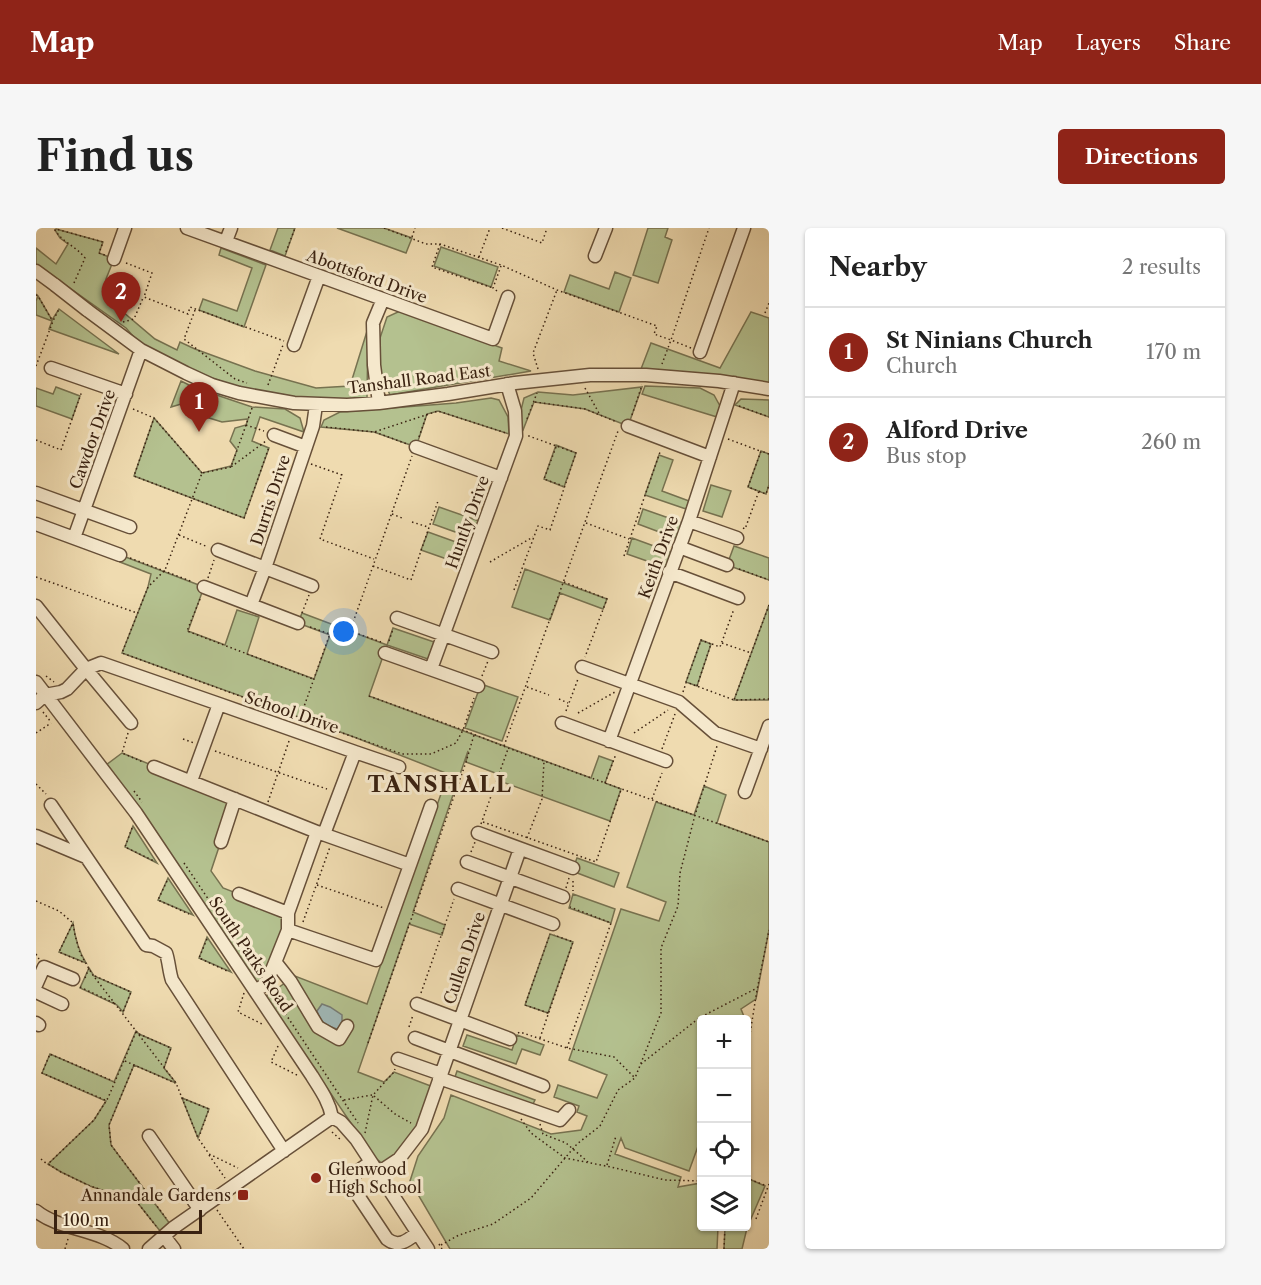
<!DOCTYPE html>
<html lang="en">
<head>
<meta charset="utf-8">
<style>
	:root { --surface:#fff; --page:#f6f6f6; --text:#222; --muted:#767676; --line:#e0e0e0; --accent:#8f2418 }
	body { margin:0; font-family:"Libre Caslon Text",serif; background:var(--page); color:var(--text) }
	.controls { position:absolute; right:18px; bottom:18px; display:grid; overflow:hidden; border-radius:6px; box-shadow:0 2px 4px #0004 }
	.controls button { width:54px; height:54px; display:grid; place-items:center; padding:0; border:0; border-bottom:2px solid var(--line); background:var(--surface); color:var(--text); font:30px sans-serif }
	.scale { position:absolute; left:18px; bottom:15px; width:148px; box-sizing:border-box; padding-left:6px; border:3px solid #3a2211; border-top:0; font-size:16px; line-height:21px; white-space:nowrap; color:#3a2211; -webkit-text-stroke:4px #f5e8cc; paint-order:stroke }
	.you { position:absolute; left:308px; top:404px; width:21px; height:21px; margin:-15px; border:4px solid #fff; border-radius:50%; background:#1a73e8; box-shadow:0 0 0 9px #1a73e833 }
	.badge { display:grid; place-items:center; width:39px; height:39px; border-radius:50%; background:var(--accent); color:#fff; font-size:20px; font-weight:700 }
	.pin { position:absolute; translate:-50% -50px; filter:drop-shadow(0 2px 3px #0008) }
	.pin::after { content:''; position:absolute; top:32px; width:21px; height:18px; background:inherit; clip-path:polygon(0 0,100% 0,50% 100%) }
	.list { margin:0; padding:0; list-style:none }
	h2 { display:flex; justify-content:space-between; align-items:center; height:78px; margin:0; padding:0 24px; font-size:26px }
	h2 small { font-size:20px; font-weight:400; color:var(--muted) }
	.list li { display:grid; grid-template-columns:39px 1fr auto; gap:18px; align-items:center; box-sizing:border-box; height:90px; padding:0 24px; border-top:2px solid var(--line) }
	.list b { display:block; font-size:22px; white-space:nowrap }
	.list p { margin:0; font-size:20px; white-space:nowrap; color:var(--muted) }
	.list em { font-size:20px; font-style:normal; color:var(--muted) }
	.icon { flex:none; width:33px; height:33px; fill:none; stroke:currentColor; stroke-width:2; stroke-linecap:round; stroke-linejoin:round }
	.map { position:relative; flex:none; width:733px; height:1021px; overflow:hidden; border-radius:6px }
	header { display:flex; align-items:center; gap:36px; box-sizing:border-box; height:84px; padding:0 30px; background:var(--accent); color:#fff }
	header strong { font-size:28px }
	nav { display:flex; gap:33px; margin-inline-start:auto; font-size:21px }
	.intro { display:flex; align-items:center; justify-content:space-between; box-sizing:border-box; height:144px; padding:0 36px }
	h1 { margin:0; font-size:42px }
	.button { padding:15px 27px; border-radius:6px; background:var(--accent); color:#fff; font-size:21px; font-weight:700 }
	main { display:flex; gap:36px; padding:0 36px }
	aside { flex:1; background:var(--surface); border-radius:6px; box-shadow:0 2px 4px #0004 }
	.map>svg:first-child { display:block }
	.green { fill:#b4c18f; stroke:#777250; stroke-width:1.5 }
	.water { fill:#a0b8b7; stroke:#777c75; stroke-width:1.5 }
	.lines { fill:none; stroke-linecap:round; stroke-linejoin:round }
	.minor-casing { stroke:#675039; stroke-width:15 }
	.path { stroke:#3a2211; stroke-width:1.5; stroke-dasharray:1.5 3; stroke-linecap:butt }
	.minor { stroke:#f5e8cc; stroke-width:12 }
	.minor-bridge-casing { stroke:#675039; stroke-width:15; stroke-linecap:butt }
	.minor-bridge { stroke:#f5e8cc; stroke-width:12 }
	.poi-dot { fill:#8f2418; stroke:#f5e8cc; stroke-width:2 }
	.labels { text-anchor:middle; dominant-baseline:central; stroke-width:6; stroke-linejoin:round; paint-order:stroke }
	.street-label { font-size:16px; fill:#3a2211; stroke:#f5e8cc }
	.poi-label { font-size:16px; fill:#3a2211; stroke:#f5e8cc; text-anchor:start }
	.district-label { font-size:22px; font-weight:bold; letter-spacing:1.5px; fill:#3a2211; stroke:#f5e8cc }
</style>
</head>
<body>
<header>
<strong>Map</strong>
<nav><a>Map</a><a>Layers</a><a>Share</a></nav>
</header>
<div class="intro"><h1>Find us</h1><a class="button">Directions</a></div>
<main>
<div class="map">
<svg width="733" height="1021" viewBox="0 0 733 1021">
	<rect width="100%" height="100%" fill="#efdbb0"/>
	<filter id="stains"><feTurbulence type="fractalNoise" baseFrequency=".00333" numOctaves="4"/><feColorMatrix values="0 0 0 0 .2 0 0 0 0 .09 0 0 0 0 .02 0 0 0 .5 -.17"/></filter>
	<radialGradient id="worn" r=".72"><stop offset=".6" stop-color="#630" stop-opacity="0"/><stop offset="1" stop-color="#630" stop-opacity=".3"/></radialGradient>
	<!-- green -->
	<path class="green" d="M242 0H259L249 28 234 22Z
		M301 0H348L376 10 370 25Z
		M612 0H632L629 9 636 12 622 55 597 47Z
		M20 1 67 14 63 25 78 31 70 51 67 67 119 111 141 122 144 114 159 121 219 143 280 160 314 158 332 100 331 170 313 173 258 172 206 161 141 137 104 116 90 100 0 36V20L20 36 32 16 24 10 19 2Z
		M405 19 462 39 455 59 398 38Z
		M185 20 230 37 208 99 163 82 167 71 201 83 216 40 183 27Z
		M579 44 595 50 583 84 528 64 534 47 573 61Z
		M0 66 2 68 16 92 23 81 83 126 13 101 16 93 0 87V73L2 68Z
		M364 83 466 120 463 133 495 143 354 167 344 144V110L351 89Z
		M715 84 733 90V158L679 149 605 141 615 115 684 140Z
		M145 153 157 159 216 179 249 181 264 190 268 204 224 189 216 213 233 220 208 290 98 248 118 190 166 245 195 238 201 222 194 213 199 200 210 197 212 191 186 194 170 189 155 173 135 179Z
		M609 158 664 160 678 167 684 178 681 189 606 166Z
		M20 159 44 168 36 191 0 178V160L17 166Z
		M606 159 592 198 549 181 498 174 487 202 484 200 485 182 488 170 502 164 537 167Z
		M455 170 463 172 472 189 473 206 402 183 391 186 380 219 338 204 285 199 288 192 304 184 420 175Z
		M705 171 733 172V189L699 177Z
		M520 217 540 225 528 259 508 251Z
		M725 223 733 226V257L730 266 712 259Z
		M623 227 637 232 626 263 653 273 650 281 609 267Z
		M675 257 695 263 686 289 667 283Z
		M403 279 443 293 436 310 397 296Z
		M607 281 647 295 642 311 602 296Z
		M392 304 431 318 425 336 385 322Z
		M596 310 637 325 631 340 591 326Z
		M698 318 733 330V352L691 337Z
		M87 328 168 359 152 403 189 417 201 382 223 389 211 426 278 451 294 407 262 395 266 385 351 417 357 400 398 414 392 431 351 417 333 468 555 550 563 528 577 533 569 555 585 561 574 593 461 552 462 546 430 534 432 523 377 684 409 697 406 707 373 696 322 844 348 854 358 844 400 860 386 901 351 939 338 929 229 769 259 748 331 776 412 546 318 509 86 425 112 359 115 346 84 334Z
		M489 341 571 371 567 381 524 365 514 392 476 379Z
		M733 377V472H698Z
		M665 412 675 416 661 458 650 454Z
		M445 456 482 469 466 513 429 500Z
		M86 525 199 571 175 643 187 660 252 685V702L223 760 101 577 70 537Z
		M668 558 690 567 681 595 733 614V702L720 771 705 781 709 791 666 792 665 910 653 943 589 920 585 910 579 926 645 949 642 959 665 955 666 998 682 999 681 1021H414L374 953 382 928 408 890 415 867 515 906 545 902 551 888 541 884 543 878 518 869 522 857 561 870 571 847 533 832 585 681 623 693 630 674 591 659 620 574 658 587Z
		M97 598 121 635 89 619Z
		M541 630 583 645 578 659 536 643Z
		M132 650 157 687 122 672Z
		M537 666 579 681 575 695 533 680Z
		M37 695C39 710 42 722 50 735L23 724Z
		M514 706 537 714 512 785 489 777Z
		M171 709 195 744 163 730Z
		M53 740 58 748 95 764 87 784 81 777 44 760Z
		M100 803 103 806 135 820 128 840 140 855 98 837 73 897 75 917 137 1000 128 1008 101 974 54 958 25 944 12 936 58 892 70 873 6 845 14 826 78 854Z
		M431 807 476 822 481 807 508 817 504 827 486 821 480 836 427 818Z
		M421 843 499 872 495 880 418 852Z
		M146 870 173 881 162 910Z
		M711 950 729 958 711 1000 706 1021H688L689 999 710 998Z"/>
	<!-- water -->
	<path class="water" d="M286 776 294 779 306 787V797L301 801C289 797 285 795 281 783Z"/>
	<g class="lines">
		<defs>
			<path id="minor" d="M151 0 457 111 472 69
				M190 13 195 0
				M559 28 570 0
				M78 31 89 0
				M0 43 19 57
				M51 82 105 122 150 145 176 157 203 165 258 175 311 177 343 175 412 166 479 155 554 147H610L683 153 733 161
				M258 117 283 48
				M664 124 708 0
				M15 140 90 166
				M343 175 338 137 337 95 347 71
				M592 198 674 229
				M238 207 270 219
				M380 219 465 250
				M0 265 94 299
				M653 293 701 310
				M0 296 84 327
				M38 310 105 122
				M643 319 691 337
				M182 322 276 358
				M633 344 702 370
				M168 359 262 395
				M215 377 229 340 277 198 280 177
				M0 378 50 441 95 495
				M361 390 456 424
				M349 425 442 458
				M546 439 643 474 679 505 725 521
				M395 441 480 208 479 183 471 156
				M0 454 100 585 276 848C284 861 293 873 296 889L305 894 320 911 392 1021
				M0 475 9 467 25 464 31 461 50 441 65 435 183 476 155 553
				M183 476 319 524 288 606
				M526 495 630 533
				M573 513 653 293 698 155
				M319 524 363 539
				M118 539 281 604 374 637 340 732 252 702 230 757 219 762
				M709 564 733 498
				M15 577 110 717 117 718 130 725C133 734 133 743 136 752L248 923
				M442 605 537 640
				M0 608 50 629
				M185 614 199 571
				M431 634 527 669
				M374 637 395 578
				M422 661 517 696
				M203 666 252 685
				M252 702V685L281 604
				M240 735 255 754 282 799 303 811 311 798
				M0 757 8 739 37 751
				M0 764 26 776
				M381 776 474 811
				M0 795 3 797
				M379 810 507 858
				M362 831 405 846
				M403 850 524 892 533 882
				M113 908 164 982
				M335 934C325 941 316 945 315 957L351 1011C362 1020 371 1013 381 1005
				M342 945 363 931 386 901 484 621
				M0 983C23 1002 64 1001 87 1021
				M128 1008 138 1021
				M113 1021 137 1000 296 889"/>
		</defs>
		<!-- minor casing -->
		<use href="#minor" class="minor-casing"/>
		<!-- path -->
		<path class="path" d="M348 0 390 16H404L465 37 521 62 621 98 618 106 635 112 626 136
			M466 0 506 15 511 0
			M376 9 379 0
			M404 16 396 39 457 60
			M250 24 259 0
			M443 29 454 0
			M90 35 116 45 108 69 152 86 154 79 248 113
			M38 55 49 30C40 18 27 15 19 2L20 1 67 14 63 25 69 27
			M461 63 457 60 465 38
			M0 67 2 68 16 92
			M159 82 148 111 199 151 211 155
			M729 85 733 75
			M87 94 98 91 107 70
			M655 120 635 112 673 0
			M0 138 17 93 23 81
			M502 141 497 125 521 62
			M232 157 247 117
			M549 160 564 187
			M499 174 549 181 581 194
			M703 178 733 189
			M216 180 210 197 228 203
			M97 181 118 190
			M596 187 606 157
			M491 191 501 165
			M210 197 195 239 230 213
			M290 199 338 204 402 183 470 205
			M339 204 371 216
			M383 209 391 186
			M692 211 724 223
			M0 212 25 222 46 163
			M520 219 508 251 527 258
			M733 226 725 223 712 259 730 266 733 257
			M275 236 306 247 284 311 338 331
			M195 239 166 245 129 342 112 359 86 425 264 490 366 526H395L420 515 427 502 438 470
			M166 245 118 190 98 248 208 290 233 219
			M356 286 366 290
			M376 294 392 299
			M550 295 593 311
			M707 300 709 301 723 263
			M143 307 172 319
			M588 328 624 224
			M94 330 157 354
			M454 334 497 309
			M337 338 375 352 402 273
			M703 341 733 352
			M0 349 101 385
			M172 350 178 332
			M528 354 571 371 549 429
			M478 362 502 298 514 302 540 225 490 207
			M164 371 151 403 277 451
			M733 377 698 472 733 471
			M266 385 273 367
			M274 399 294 406
			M314 403 345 414
			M353 413 357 401
			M686 415 715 425
			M676 416 684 419 698 381
			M10 448 18 454
			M446 448 452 433
			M661 458 675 416 665 412 650 454 698 472
			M491 459 513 467
			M647 464 650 455
			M333 468 427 502 472 520 733 614
			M523 471 532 475
			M530 483 542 451
			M7 484 15 494
			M542 485 579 464
			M264 490 297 397 314 403 376 228
			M0 505 15 495
			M92 505 86 525 107 534
			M598 505 632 482
			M147 511 158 515
			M468 518 582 203
			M626 521 639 486
			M179 523 291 561
			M569 555 580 526
			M0 556 10 566
			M98 563 106 574
			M616 571 626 545
			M232 574 253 513
			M447 594 560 634 585 562
			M445 596 472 521
			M96 600 89 619 118 633
			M491 610 506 571 508 533
			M435 624 439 614
			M148 635 222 745
			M131 653 122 672 153 686
			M537 653V663
			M281 657 348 680
			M530 660 533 650
			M0 673 23 683 37 695 39 707 44 725 56 746 140 855 162 910 173 926 202 940
			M267 694 294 619
			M36 697 23 724 49 735
			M171 711 163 730 191 743
			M0 726 3 731
			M59 748 95 764 87 784
			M49 750 53 740
			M44 759 80 776
			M208 765 202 784 228 797
			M385 765 418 671
			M237 767 322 895
			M512 785 489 777 514 706
			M373 799 377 787
			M100 804 72 870 58 892 12 936 25 944 54 958 101 974 120 998
			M482 805 484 804 531 820 578 829 599 850
			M103 806 135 820 128 839
			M504 810 537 714 518 707
			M332 815 430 534 438 507
			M242 818 235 834 261 847
			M531 820 575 695 534 679
			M710 831 721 762 733 702
			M89 833 139 855
			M605 836 663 790 721 760
			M98 837 73 897 75 917 130 990
			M338 868 359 886 375 895
			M146 870 173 881 163 909
			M69 872 6 845 14 826 77 853
			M308 872 336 867
			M485 891 495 905 529 930 575 939 629 952 666 953
			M504 896 507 906 530 915 552 934
			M296 904 306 913
			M329 905 337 867 358 844 359 841
			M173 927 189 950
			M5 931 11 936
			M571 937 580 908
			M710 950 731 958
			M181 982 208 1021
			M720 991 733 956
			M403 1016 406 1021
			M405 1017 423 1007 457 996 495 970 541 916 564 898 582 862 599 850 625 785V720L642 678 644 645 659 587 681 518
			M29 1021 32 1011
			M688 1021 689 998"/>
		<!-- minor -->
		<use href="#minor" class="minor"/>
		<defs>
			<path id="minor-bridge" d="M19 57 51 82"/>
		</defs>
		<!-- minor-bridge casing -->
		<use href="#minor-bridge" class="minor-bridge-casing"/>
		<!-- minor-bridge -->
		<use href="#minor-bridge" class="minor-bridge"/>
	</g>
	<!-- markers -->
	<g class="poi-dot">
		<circle cx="280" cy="950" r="6"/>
		<rect x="201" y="961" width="12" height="12" rx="3"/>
	</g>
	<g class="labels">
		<!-- street labels -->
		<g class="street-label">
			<text transform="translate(331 48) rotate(20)">Abottsford Drive</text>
			<text transform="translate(383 151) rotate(-7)">Tanshall Road East</text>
			<text transform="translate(56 211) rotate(-70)">Cawdor Drive</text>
			<text transform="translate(234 272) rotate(-72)">Durris Drive</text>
			<text transform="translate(431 294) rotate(-70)">Huntly Drive</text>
			<text transform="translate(622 329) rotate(-70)">Keith Drive</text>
			<text transform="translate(256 484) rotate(19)">School Drive</text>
			<text transform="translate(215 726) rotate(56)">South Parks Road</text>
			<text transform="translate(428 730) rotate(-71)">Cullen Drive</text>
		</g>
		<!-- poi labels -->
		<g class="poi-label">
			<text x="292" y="941">Glenwood<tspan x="292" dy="18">High School</tspan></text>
			<text x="195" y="967" text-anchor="end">Annandale Gardens</text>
		</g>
		<!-- district labels -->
		<g class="district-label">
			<text x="404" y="556">TANSHALL</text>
		</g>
	</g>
	<rect width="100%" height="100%" filter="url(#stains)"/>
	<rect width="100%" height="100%" fill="url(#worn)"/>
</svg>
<div class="controls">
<button>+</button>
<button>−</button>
<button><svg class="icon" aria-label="locate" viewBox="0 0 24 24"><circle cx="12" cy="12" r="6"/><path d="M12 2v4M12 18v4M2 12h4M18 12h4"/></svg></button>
<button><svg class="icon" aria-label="layers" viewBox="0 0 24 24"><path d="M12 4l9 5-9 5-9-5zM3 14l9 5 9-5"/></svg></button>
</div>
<div class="scale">100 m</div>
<div class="you"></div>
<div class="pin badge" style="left:163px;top:204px">1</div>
<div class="pin badge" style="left:85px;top:94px">2</div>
</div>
<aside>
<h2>Nearby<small>2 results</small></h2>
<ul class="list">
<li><span class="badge">1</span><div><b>St Ninians Church</b><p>Church</p></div><em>170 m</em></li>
<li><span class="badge">2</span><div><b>Alford Drive</b><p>Bus stop</p></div><em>260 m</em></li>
</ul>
</aside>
</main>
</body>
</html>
